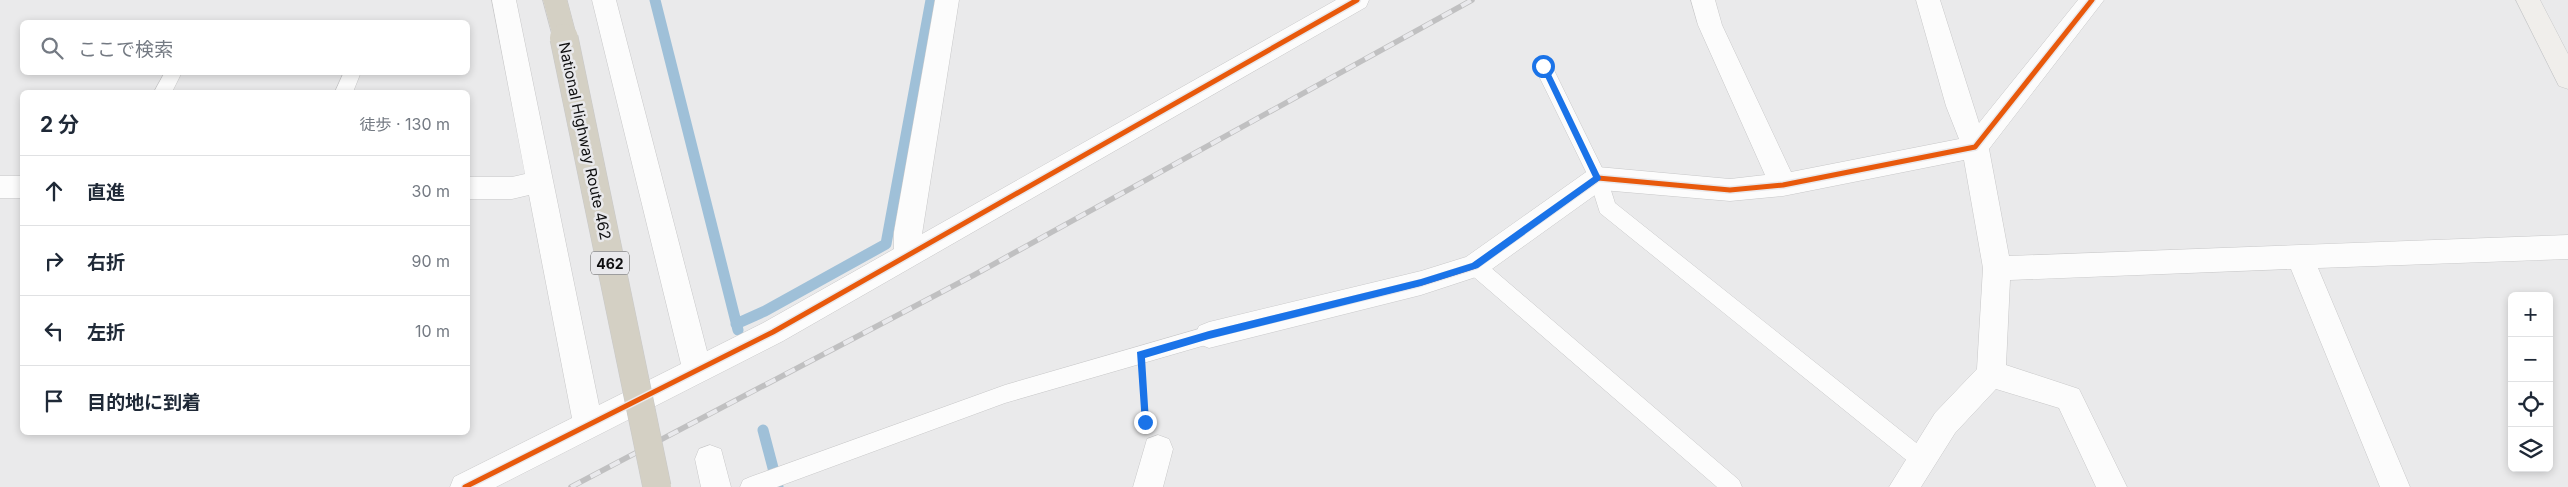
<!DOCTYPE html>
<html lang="ja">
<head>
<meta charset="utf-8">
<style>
	:root { --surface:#fff; --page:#f6f6f7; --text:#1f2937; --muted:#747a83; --line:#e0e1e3 }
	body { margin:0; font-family:Inter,"Noto Sans JP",sans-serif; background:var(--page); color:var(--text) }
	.controls { position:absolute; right:15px; bottom:15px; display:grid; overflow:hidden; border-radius:8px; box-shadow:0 2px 8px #0003 }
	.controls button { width:45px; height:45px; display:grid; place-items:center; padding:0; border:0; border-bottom:1px solid var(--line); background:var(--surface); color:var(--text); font:25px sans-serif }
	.stop { position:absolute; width:15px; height:15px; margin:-11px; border:4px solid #1a73e8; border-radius:50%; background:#fff }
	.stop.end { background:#1a73e8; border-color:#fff; box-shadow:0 1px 5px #0008 }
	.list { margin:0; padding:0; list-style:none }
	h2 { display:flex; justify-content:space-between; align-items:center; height:65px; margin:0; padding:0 20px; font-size:21px }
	h2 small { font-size:16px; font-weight:400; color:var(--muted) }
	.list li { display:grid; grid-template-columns:32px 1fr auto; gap:15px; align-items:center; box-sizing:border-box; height:70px; padding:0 20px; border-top:1px solid var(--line) }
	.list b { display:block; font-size:19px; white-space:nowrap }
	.list em { font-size:16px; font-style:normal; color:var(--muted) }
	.icon { flex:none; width:28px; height:28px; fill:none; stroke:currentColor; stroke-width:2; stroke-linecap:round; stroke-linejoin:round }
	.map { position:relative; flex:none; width:2568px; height:487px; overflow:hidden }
	.search { position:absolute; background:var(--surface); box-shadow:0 2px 8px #0003; left:20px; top:20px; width:450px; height:55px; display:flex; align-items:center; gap:12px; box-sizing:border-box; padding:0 18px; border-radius:8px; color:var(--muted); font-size:19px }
	.panel { position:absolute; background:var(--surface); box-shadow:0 2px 8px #0003; left:20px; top:90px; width:450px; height:345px; border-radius:8px }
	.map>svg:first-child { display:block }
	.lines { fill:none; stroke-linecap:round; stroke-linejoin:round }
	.stream { stroke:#9fc0d8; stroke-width:11 }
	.lane-casing { stroke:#c8c8c9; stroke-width:1 }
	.street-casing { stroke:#c8c8c9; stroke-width:1 }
	.secondary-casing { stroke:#c8c8c9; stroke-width:1 }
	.highway-casing { stroke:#c8c8c8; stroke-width:1 }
	.path { stroke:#c8c8c9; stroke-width:3; stroke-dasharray:5 2.5; stroke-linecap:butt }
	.lane { fill:#fcfcfc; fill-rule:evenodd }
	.street { fill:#fcfcfc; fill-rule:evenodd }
	.secondary { fill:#f0eeeb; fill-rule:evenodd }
	.highway { fill:#d4d0c4; fill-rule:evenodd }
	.rail-casing { stroke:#c0c0c1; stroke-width:5.5 }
	.rail { stroke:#e9e9ec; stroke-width:4; stroke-dasharray:11; stroke-linecap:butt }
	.highway-bridge-casing { stroke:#c8c8c8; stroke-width:29; stroke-linecap:butt }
	.highway-bridge { stroke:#d4d0c4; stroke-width:28 }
	.cycleway-casing { stroke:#e9e9ec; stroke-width:8 }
	.cycleway { stroke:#e8590c; stroke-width:5 }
	.route { fill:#1a73e8 }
	.labels { text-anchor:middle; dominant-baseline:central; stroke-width:5; stroke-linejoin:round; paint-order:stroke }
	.shield { fill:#e9e9ec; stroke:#505051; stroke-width:1 }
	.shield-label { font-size:14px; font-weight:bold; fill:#0e0e0f }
	.street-label { font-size:15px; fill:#0e0e0f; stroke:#e9e9ec }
</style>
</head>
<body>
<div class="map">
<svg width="2568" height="487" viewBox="0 0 2568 487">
	<rect width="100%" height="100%" fill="#eaeaeb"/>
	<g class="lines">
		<!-- stream -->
		<path class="stream" d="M655 0 738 330
			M736 324 765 311 886 244 931 0
			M763 430 778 487"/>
		<defs>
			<path id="lane" d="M1543 59 1549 61 1552 66 1607 178 1615 203 1929 453 1932 460 1929 467 1922 470 1915 467 1600 213 1589 178 1534 66 1537 61Z
				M165 72H182L172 92H154Z
				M344 72H361L353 92H335Z
				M1475 258 1482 260 1739 480 1742 487H1717L1468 272 1466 266 1468 260Z
				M1209 326 1216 329 1219 335 1216 341 1209 344 1005 403 777 487H740L743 480 750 477 1005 385Z"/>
			<path id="street" d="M492 0H516L599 405 681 364 592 0H616L707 351 763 323 894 249V232L935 0H959L922 234 1336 0H1369L1366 7 783 341 496 487H450L454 477 572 418 529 195 512 199H468V177H512L525 174Z
				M1691 0H1715L1722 25 1791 172 1959 139 1946 106 1916 0H1940L1979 123 2078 0H2104L1989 149 2009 256 2568 235V259L2318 268 2410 487H2380L2291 269 2010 280 2006 365 2079 389 2127 487H2096L2059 408 1996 389 1955 433 1921 487H1889L1935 413 1977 369 1983 268 1964 160 1783 196 1730 201 1602 190 1485 274 1421 295 1209 348 1199 344 1195 335 1199 326 1209 322 1421 271 1466 257 1589 170 1598 167 1730 179 1765 175 1698 25Z
				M0 176H22V198H0Z
				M1158 435 1169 439 1173 449 1163 487H1133L1147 439Z
				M710 445 721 449 731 487H701L695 459 699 449Z"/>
			<path id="secondary" d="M2516 0H2540L2568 54V89L2559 86Z"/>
			<path id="highway" d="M543 0H567L577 38 573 45 564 48 555 45Z"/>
		</defs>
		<!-- lane casing -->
		<use href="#lane" class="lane-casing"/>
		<!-- street casing -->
		<use href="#street" class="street-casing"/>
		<!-- secondary casing -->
		<use href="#secondary" class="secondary-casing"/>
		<!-- highway casing -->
		<use href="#highway" class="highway-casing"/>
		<!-- path -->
		<path class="path" d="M1142 386 1145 419"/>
		<!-- lane -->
		<use href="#lane" class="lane"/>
		<!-- street -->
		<use href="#street" class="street"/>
		<!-- secondary -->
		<use href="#secondary" class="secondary"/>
		<!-- highway -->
		<use href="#highway" class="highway"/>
		<defs>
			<path id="rail" d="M571 487 974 275 1472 0"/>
		</defs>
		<!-- rail casing -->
		<use href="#rail" class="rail-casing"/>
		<!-- rail -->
		<use href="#rail" class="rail"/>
		<defs>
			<path id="highway-bridge" d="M564 38 657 487"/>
		</defs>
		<!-- highway-bridge casing -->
		<use href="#highway-bridge" class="highway-bridge-casing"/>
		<!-- highway-bridge -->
		<use href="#highway-bridge" class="highway-bridge"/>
		<defs>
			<path id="cycleway" d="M1209 335 1421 283 1475 266 1598 178 1730 190 1783 185 1975 147 2092 0
				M465 487 773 332 1357 0"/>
		</defs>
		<!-- cycleway casing -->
		<use href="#cycleway" class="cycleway-casing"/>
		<!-- cycleway -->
		<use href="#cycleway" class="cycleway"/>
	</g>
	<!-- route -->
	<path class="route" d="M1543 63 1547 66 1601 178 1600 180 1478 268 1421 286 1209 339 1145 358 1149 422 1148 424H1142L1137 352 1209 331 1421 279 1472 263 1593 177 1540 66Z"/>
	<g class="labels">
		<!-- shield labels -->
		<rect class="shield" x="591" y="251.5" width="38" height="23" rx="4"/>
		<g class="shield-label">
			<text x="610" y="263">462</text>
		</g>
		<!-- street labels -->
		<g class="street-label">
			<text transform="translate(585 141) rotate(78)">National Highway Route 462</text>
		</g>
	</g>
</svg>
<div class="controls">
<button>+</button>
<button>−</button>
<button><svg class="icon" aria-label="locate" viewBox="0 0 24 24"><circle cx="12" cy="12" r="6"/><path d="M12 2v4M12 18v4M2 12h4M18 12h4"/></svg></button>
<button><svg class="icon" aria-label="layers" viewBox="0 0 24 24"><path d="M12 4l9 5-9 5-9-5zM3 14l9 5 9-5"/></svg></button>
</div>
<div class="stop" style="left:1543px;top:66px"></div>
<div class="stop end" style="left:1145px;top:422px"></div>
<div class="search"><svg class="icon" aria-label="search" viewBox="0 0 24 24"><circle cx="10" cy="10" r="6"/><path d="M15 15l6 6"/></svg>ここで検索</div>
<section class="panel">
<h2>2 分<small>徒歩 · 130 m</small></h2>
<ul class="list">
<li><svg class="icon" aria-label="ahead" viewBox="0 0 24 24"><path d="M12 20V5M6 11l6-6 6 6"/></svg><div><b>直進</b></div><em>30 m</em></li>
<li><svg class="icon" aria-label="right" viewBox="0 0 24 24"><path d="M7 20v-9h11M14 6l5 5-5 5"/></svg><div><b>右折</b></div><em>90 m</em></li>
<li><svg class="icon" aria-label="left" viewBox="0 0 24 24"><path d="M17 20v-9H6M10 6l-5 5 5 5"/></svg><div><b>左折</b></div><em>10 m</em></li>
<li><svg class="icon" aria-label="arrive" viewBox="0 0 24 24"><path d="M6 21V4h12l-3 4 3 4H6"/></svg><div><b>目的地に到着</b></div></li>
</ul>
</section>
</div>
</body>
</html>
